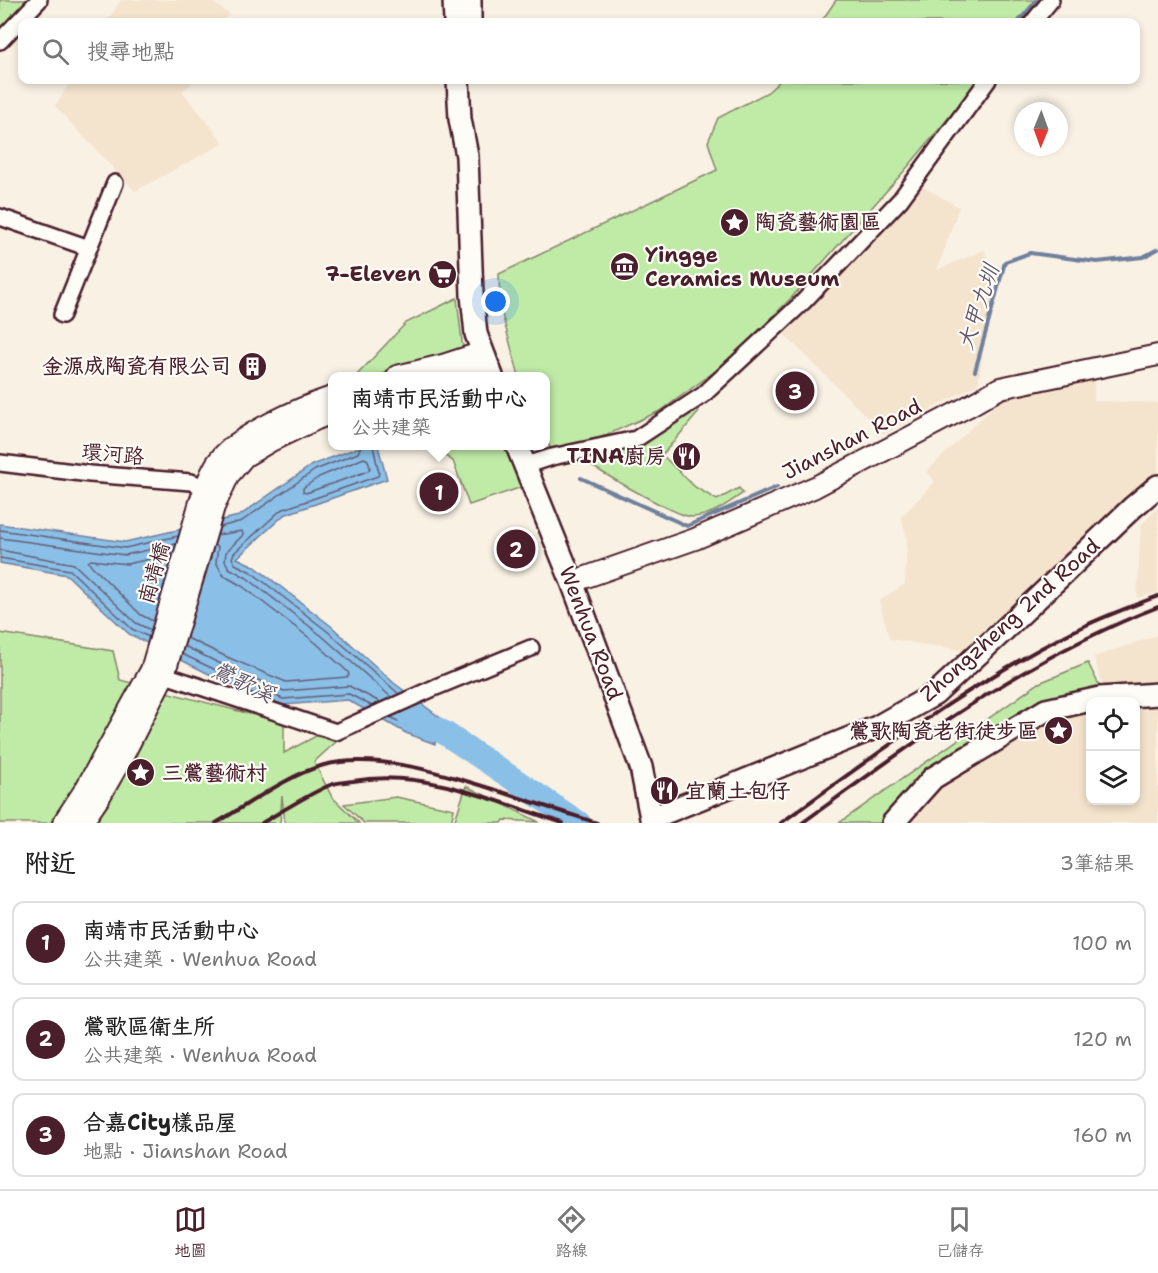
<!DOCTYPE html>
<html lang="zh-TW">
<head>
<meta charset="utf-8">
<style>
	:root { --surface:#fff; --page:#f2f2f2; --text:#222; --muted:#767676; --line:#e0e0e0; --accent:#4a1f2b }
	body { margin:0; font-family:"Shantell Sans","LXGW WenKai TC",sans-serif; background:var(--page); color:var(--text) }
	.controls { position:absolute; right:18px; bottom:18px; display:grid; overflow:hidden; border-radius:12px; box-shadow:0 3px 9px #0003 }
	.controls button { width:54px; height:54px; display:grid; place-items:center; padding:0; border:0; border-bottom:2px solid var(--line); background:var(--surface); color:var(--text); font:30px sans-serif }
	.compass { position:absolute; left:1014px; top:102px; width:54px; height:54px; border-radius:50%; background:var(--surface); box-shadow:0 3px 9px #0003; rotate:181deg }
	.you { position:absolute; left:496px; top:302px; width:21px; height:21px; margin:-15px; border:4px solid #fff; border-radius:50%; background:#1a73e8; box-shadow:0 0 0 9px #1a73e833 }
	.badge { display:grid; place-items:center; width:39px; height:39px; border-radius:50%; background:var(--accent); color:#fff; font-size:20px; font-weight:700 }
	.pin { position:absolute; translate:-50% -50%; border:3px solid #fff; box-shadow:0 2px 6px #0006 }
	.popup { position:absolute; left:328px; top:372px; width:222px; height:78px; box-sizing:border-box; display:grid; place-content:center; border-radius:12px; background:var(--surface); filter:drop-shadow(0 2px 4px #0005); font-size:20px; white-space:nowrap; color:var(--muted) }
	.popup b { font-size:22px; color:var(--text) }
	.popup::after { content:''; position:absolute; left:50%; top:100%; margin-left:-12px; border:12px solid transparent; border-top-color:var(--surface) }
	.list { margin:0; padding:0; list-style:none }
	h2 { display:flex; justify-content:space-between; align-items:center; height:78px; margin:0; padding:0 24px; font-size:26px }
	h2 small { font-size:20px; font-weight:400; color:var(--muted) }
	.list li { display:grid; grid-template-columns:39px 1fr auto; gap:18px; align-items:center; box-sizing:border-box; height:84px; margin:0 12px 12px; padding:0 12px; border:2px solid var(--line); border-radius:12px }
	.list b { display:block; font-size:22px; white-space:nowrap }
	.list p { margin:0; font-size:20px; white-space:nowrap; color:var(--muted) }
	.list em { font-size:20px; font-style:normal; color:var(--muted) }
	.icon { flex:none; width:33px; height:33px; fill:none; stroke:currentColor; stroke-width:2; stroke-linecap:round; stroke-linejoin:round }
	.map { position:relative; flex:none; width:1158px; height:823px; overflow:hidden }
	.search { position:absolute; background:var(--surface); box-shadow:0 3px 9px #0003; left:18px; right:18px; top:18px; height:66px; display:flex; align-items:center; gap:15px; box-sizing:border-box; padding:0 21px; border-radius:12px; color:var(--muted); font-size:22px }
	.sheet { height:366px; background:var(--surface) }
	nav { display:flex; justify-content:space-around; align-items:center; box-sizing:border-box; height:84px; border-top:2px solid var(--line); background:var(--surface); font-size:16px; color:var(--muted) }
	nav a { display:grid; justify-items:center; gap:3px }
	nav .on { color:var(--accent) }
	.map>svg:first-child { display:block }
	.built { fill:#f4e3cd }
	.green { fill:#c0eba7; stroke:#858569; stroke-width:1.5 }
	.water { fill:#8abfe7; stroke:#707f9c; stroke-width:1.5 }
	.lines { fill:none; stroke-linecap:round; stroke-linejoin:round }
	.shore { stroke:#645f76; stroke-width:1.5 }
	.stream { stroke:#707f9c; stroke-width:4 }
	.river { stroke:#8abfe7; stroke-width:24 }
	.minor-casing { stroke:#4a1f2b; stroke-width:20 }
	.tertiary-casing { stroke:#4a1f2b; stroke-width:24 }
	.secondary-casing { stroke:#4a1f2b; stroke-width:26 }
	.minor { stroke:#fdfcf7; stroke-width:15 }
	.tertiary { stroke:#fdfcf7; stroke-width:20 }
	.secondary { stroke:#fdfcf7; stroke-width:21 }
	.rail { stroke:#4a1f2b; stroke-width:4 }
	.labels { text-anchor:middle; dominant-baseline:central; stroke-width:4.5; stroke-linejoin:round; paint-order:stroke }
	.poi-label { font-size:21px; font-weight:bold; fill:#4a1f2b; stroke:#fdfcf7; text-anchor:start }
	.street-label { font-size:21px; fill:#4a1f2b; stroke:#fdfcf7 }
	.water-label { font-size:22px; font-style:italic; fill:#60576d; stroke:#fdfcf7 }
</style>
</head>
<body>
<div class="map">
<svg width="1158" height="823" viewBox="0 0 1158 823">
	<rect width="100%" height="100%" fill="#f9f1e4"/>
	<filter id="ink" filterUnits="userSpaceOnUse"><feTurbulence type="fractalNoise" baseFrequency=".0167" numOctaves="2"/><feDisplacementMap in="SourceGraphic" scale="12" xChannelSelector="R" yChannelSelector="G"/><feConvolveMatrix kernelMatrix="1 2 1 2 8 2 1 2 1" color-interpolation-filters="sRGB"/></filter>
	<g filter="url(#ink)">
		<!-- built -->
		<path class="built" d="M121 0H209L229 14 221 22H107Z
			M72 80H195L182 91 224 143 135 191 55 106Z
			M923 187 959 207 937 270 984 250 995 277 978 384 884 434 782 332Z
			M1094 379V401L1158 403V474L968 651 890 639 879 601 905 584 907 538 901 517 935 482 927 471 1001 399Z
			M1158 508V592L1137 598 1141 525Z
			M1158 635V823H904L942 780 1048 718 1090 708V800H1136V702L1107 701 1094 657Z"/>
		<!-- green -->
		<path class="green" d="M0 0H29L0 31Z
			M836 0H1037L1021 22H821Z
			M781 80H980L906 169 793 296 729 361 662 410 555 458 546 439V376H519L500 307 499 274 717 170 708 142 718 118 768 92Z
			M457 298 462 342 465 351 375 376H356L406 323Z
			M694 405 699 412 662 455 695 487 717 500 739 488 743 493C729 503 711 516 693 517 677 517 608 476 592 466L593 455Z
			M430 446H506L522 487 469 505 453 461Z
			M0 633 113 651 120 680 284 723V753L316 736 337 741 314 762 332 797 359 823H285L282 796 280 823H0Z
			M1088 663 1102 691 1053 701 886 823H839L1039 683Z
			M466 786 539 822 504 820 502 823H454Z
			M396 797 454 809 451 823H364L344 804Z"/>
		<!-- water -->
		<path class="water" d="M362 446H378L387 479 284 515 237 558 254 566 331 626 394 683 442 719 435 744 406 733 348 700 282 705 217 678 129 634 67 575 0 563V524L125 542 239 516 312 465Z"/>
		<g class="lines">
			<!-- shore -->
			<path class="shore" d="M373 446 379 473 378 476 281 510 234 553 232 558 235 564 251 572 327 631 399 694
				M364 458 368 460 370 468 368 471 306 493 303 492V488L319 477Z
				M220 527 242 521 315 470 358 453 361 446
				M0 530 125 548 178 536
				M217 535 242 531 243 535 226 552 225 561 229 568 247 578 322 636 391 697
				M0 538 125 555 176 544
				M0 550 74 564 136 623 151 630
				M0 558 70 570 132 629 149 637
				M153 621 141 615 88 562 91 560 127 564 173 554
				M187 638 227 657 286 682 347 677 349 675 348 672 316 643 242 586 223 575 216 562 218 547 214 545
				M184 646 223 665 284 691 349 686 380 702
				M182 654 220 672 283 699 349 694 372 706
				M391 717 409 728 431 734 434 721 415 706"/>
			<!-- stream -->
			<path class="stream" d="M1018 22 1037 0
				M975 371 1005 262 1030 253 1097 262 1143 257 1158 249
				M581 478 687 526 777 487"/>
			<!-- river -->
			<path class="river" d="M409 716 443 732 579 823"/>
			<defs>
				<path id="minor" d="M1033 22 1051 0
					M0 41 39 0
					M0 217 89 248
					M62 315 115 183
					M0 463 90 474 191 482 214 490
					M524 466 552 457 636 439 703 395 803 302 900 200 988 80
					M156 672 336 732 436 687 531 648"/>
				<path id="tertiary" d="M397 376 443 365 483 352
					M455 376 488 366
					M572 582 695 539 815 487 967 407 1000 388 1158 355
					M63 823 86 788 151 670 200 502C205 489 210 471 219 460 239 434 302 407 332 397
					M82 823 99 798 123 756 164 675 214 507 229 475 244 457 271 441 317 419 332 413"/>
				<path id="secondary" d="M454 0 455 22
					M470 0V22
					M458 80 460 119 467 156 472 295 476 334 492 376
					M517 446 572 582 641 767 652 823
					M652 818 877 727 935 694 1003 631 1132 508 1158 486
					M893 823 933 778 1046 710 1100 698 1158 694"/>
			</defs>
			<!-- minor casing -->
			<use href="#minor" class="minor-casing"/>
			<!-- tertiary casing -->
			<use href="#tertiary" class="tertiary-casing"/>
			<!-- secondary casing -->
			<use href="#secondary" class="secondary-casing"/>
			<!-- minor -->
			<use href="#minor" class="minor"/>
			<!-- tertiary -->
			<use href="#tertiary" class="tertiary"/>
			<!-- secondary -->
			<use href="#secondary" class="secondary"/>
			<!-- rail -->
			<path class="rail" d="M216 823C249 804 288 775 324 765 378 751 451 776 502 792 534 803 566 813 597 823
				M262 823C284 810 307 795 330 785 337 782 346 782 353 781 424 768 497 802 563 823
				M781 823C876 755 969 683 1074 631 1101 617 1130 607 1158 596
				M802 823C916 741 1027 657 1158 607"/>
		</g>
	</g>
	<!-- icons -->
	<defs>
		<symbol id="sight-disc" viewBox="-11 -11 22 22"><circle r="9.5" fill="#4a1f2b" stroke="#fdfcf7"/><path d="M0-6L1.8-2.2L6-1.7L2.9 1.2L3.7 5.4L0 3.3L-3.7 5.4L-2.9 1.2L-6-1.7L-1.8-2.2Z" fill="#fff"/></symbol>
		<symbol id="museum-disc" viewBox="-11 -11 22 22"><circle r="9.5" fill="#4a1f2b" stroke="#fdfcf7"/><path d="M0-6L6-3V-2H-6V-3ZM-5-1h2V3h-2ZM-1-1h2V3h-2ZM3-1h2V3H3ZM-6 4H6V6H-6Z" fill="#fff"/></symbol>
		<symbol id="supermarket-disc" viewBox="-11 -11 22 22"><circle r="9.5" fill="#4a1f2b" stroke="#fdfcf7"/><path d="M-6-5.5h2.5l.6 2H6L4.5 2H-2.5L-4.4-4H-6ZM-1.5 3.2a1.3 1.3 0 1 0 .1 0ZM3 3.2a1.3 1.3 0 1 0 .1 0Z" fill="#fff"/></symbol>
		<symbol id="building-disc" viewBox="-11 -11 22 22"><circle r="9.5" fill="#4a1f2b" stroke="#fdfcf7"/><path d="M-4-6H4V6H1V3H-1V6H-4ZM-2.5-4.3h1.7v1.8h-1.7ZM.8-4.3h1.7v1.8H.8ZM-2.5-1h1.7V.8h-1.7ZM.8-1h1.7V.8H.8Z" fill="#fff"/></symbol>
		<symbol id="restaurant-disc" viewBox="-11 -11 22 22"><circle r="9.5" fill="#4a1f2b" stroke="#fdfcf7"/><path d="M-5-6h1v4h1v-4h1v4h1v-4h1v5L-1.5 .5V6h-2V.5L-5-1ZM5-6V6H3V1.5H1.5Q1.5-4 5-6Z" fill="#fff"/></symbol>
	</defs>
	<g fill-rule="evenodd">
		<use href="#sight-disc" x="718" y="206" width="33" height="33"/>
		<use href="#museum-disc" x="608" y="250" width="33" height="33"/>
		<use href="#supermarket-disc" x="426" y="258" width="33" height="33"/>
		<use href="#building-disc" x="236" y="350" width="33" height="33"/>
		<use href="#restaurant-disc" x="670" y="440" width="33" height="33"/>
		<use href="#sight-disc" x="1042" y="714" width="33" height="33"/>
		<use href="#sight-disc" x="124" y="756" width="33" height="33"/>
		<use href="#restaurant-disc" x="648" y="774" width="33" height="33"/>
	</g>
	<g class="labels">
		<!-- poi labels -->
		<g class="poi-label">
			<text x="755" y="222">陶瓷藝術園區</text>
			<text x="645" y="255">Yingge<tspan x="645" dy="24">Ceramics Museum</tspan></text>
			<text x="421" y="274" text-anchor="end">7-Eleven</text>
			<text x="231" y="366" text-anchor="end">金源成陶瓷有限公司</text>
			<text x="666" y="456" text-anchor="end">TINA廚房</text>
			<text x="1038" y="731" text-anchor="end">鶯歌陶瓷老街徒步區</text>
			<text x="162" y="773">三鶯藝術村</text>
			<text x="685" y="791">宜蘭土包仔</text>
		</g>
		<!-- street labels -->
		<g class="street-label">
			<text transform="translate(852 439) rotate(-27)">Jianshan Road</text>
			<text transform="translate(113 454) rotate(5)">環河路</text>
			<text transform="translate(154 573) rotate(-74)">南靖橋</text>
			<text transform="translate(1010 620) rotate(-42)">Zhongzheng 2nd Road</text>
			<text transform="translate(591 633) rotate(69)">Wenhua Road</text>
		</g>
		<!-- water labels -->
		<g class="water-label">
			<text transform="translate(978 307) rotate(-72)">大甲九圳</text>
			<text transform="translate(243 682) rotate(25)">鶯歌溪</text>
		</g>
	</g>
</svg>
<div class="controls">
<button><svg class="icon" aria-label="locate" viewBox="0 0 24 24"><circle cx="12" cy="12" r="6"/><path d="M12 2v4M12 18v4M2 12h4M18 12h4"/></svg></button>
<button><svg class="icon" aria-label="layers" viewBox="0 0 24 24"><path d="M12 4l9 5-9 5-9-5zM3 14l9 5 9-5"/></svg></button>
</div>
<svg class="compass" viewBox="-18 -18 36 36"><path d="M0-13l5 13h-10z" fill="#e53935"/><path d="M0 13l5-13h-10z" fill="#767676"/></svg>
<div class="you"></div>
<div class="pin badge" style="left:439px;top:492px">1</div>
<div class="popup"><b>南靖市民活動中心</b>公共建築</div>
<div class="pin badge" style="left:516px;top:549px">2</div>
<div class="pin badge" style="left:795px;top:391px">3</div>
<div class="search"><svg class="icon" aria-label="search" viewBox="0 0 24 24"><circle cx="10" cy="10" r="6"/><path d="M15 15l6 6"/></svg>搜尋地點</div>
</div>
<section class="sheet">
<h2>附近<small>3筆結果</small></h2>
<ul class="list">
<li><span class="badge">1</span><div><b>南靖市民活動中心</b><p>公共建築 · Wenhua Road</p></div><em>100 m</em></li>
<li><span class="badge">2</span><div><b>鶯歌區衛生所</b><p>公共建築 · Wenhua Road</p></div><em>120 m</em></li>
<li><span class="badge">3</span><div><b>合嘉City樣品屋</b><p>地點 · Jianshan Road</p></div><em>160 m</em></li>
</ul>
</section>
<nav>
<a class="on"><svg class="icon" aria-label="map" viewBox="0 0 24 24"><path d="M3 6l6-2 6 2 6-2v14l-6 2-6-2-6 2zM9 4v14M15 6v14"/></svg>地圖</a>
<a><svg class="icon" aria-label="directions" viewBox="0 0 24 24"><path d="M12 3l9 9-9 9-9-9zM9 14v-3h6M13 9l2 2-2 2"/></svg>路線</a>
<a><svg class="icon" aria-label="saved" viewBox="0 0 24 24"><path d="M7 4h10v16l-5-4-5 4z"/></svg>已儲存</a>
</nav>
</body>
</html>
